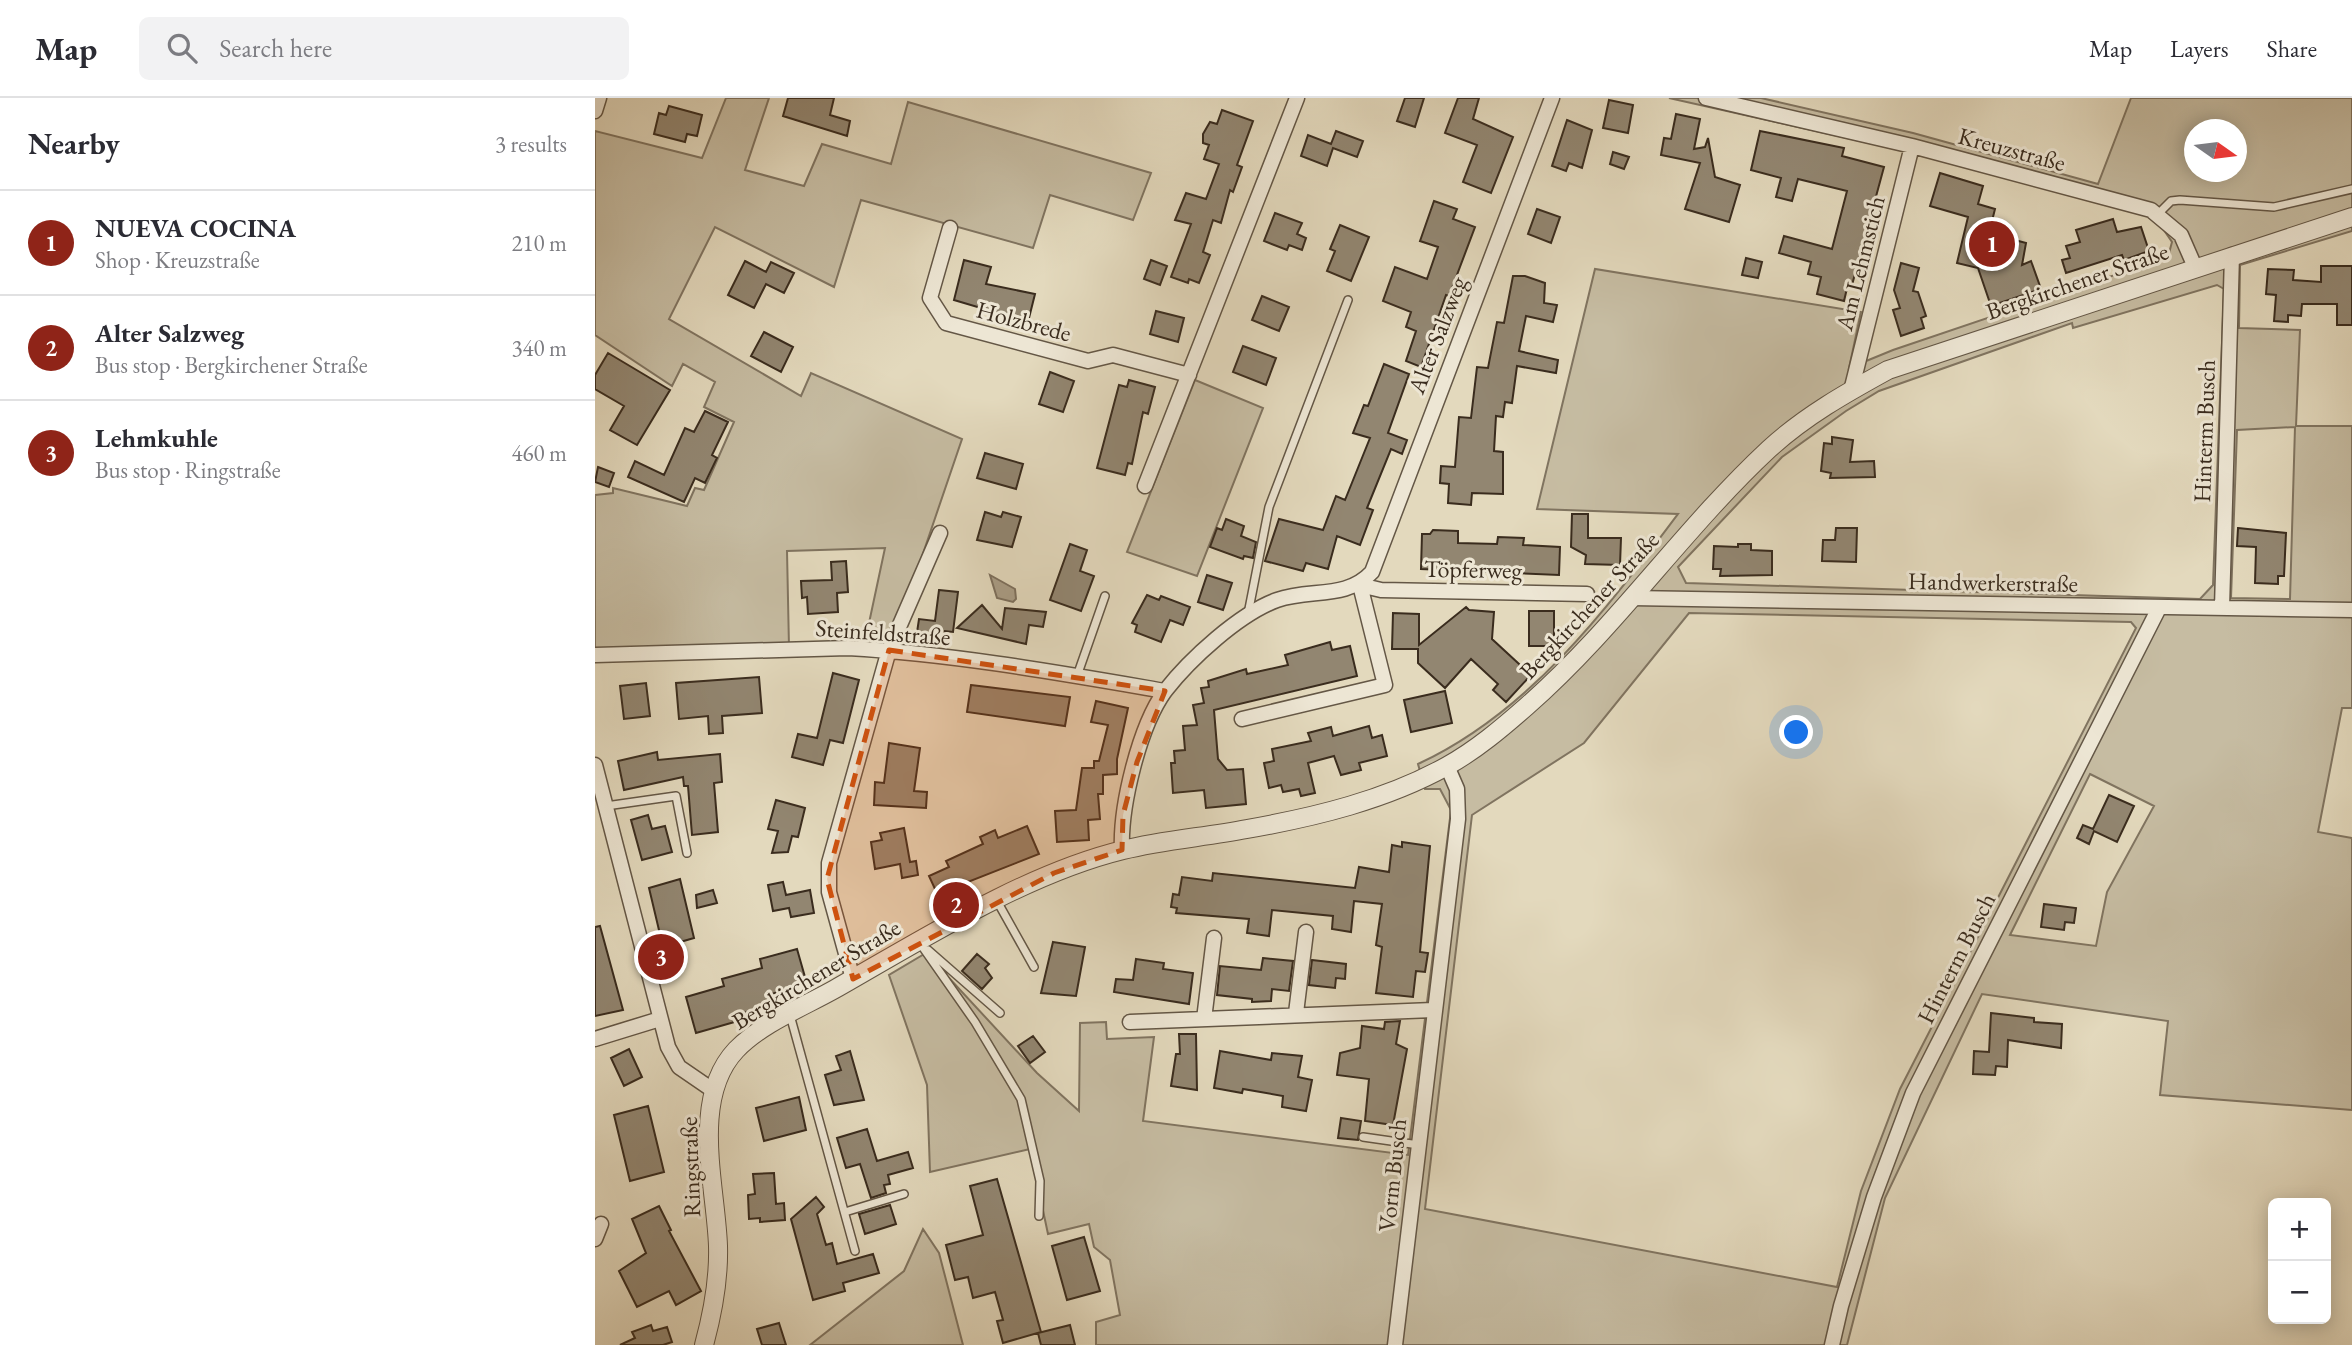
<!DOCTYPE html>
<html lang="en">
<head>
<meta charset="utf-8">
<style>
	:root { --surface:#fff; --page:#f2f2f3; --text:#2b2b33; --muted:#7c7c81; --line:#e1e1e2; --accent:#8f2418 }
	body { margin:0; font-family:"EB Garamond",serif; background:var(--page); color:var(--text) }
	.controls { position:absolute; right:21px; bottom:21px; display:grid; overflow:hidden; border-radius:10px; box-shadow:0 4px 18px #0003 }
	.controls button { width:63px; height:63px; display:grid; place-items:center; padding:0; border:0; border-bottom:2px solid var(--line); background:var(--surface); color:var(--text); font:35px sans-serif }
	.compass { position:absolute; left:1589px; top:21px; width:63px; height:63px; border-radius:50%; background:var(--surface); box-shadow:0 4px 18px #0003; rotate:104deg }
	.you { position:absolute; left:1202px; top:635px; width:24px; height:24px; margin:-18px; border:5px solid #fff; border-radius:50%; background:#1a73e8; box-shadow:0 0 0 10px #1a73e833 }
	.badge { display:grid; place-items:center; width:46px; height:46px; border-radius:50%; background:var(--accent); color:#fff; font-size:23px; font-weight:700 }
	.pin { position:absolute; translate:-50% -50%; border:4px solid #fff; box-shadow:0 2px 7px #0006 }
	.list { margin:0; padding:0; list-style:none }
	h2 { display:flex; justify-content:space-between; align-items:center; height:91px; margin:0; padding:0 28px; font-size:30px }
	h2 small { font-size:23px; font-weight:400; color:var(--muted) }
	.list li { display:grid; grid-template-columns:46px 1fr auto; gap:21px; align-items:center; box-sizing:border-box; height:105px; padding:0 28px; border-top:2px solid var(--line) }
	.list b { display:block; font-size:26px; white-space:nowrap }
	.list p { margin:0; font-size:23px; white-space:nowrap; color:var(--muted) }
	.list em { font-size:23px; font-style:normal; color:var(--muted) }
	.icon { flex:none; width:38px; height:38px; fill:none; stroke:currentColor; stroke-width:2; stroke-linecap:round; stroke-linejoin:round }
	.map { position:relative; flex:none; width:1757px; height:1247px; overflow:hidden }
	header { display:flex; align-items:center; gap:42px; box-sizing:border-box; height:98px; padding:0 35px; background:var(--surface); border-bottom:2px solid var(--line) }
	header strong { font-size:33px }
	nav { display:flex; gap:38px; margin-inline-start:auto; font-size:24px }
	.search { width:490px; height:63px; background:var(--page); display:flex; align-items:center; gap:18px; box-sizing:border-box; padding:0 24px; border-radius:10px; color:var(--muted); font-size:26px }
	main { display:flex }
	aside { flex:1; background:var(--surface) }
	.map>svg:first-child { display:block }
	.green { fill:#c6bca2; stroke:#807460; stroke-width:2; fill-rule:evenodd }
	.water { fill:#aa9e87; stroke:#7d705d; stroke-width:2 }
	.building { fill:#928671; stroke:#3a2c1e; stroke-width:2 }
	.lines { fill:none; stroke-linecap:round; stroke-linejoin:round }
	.service-casing { stroke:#645746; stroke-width:10 }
	.minor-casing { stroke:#645746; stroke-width:17 }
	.tertiary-casing { stroke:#645746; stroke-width:20 }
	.service { stroke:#ede6d4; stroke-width:7 }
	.minor { stroke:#ede6d4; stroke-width:14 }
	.tertiary { stroke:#ede6d4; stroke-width:18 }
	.marked { fill:#ce520f; fill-opacity:0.2; stroke:#ce520f; stroke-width:5; stroke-dasharray:14 9; stroke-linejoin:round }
	.labels { text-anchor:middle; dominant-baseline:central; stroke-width:6; stroke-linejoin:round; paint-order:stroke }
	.street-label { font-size:24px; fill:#3a2c1e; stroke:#ede6d4 }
</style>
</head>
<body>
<header>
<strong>Map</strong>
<div class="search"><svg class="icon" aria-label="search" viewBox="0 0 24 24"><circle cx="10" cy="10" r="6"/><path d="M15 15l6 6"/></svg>Search here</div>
<nav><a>Map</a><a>Layers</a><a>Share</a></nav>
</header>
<main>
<aside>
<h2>Nearby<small>3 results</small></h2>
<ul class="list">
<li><span class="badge">1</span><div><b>NUEVA COCINA</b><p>Shop · Kreuzstraße</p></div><em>210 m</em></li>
<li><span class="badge">2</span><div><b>Alter Salzweg</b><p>Bus stop · Bergkirchener Straße</p></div><em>340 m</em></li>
<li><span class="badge">3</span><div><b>Lehmkuhle</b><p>Bus stop · Ringstraße</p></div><em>460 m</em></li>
</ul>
</aside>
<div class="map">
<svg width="1757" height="1247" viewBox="0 0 1757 1247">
	<rect width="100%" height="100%" fill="#e3d9bd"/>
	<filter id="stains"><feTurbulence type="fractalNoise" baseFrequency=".00286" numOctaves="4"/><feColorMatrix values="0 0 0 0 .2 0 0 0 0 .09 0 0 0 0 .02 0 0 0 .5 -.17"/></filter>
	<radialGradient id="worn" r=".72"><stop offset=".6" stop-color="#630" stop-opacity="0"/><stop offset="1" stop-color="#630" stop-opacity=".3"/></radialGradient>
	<!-- green -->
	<path class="green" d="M131 0H174L150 72 209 88 227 46 296 66 313 4 556 75 538 122 455 97 438 150 266 102 239 189 120 129 74 221 206 298 216 275 367 341 320 479 298 529 283 540 271 539 290 450 192 453 194 549 0 554V397L18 395V390L92 408 100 390 109 392 139 324 109 309 120 284 88 266 77 288 0 237V33L107 60Z
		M1074 0H1166L1318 35 1503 86 1536 0H1757V133L1645 167 1644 230 1705 232 1701 328H1757V610H1747L1723 734 1757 740V1012L1565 997 1573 923 1387 896 1290 1100 1252 1247H501V1224L525 1217 515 1162 499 1149 494 1126 453 1136 435 1051 335 1074 332 987 294 877 331 855 442 975 484 1013 485 925 511 924 512 941 559 939 548 1023 813 1057 856 712 845 691H830L823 666C935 614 1011 512 1083 416L942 411 1000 171 1266 214 1254 270 1298 252 1573 159 1577 144 1564 125 1553 118 1314 54ZM1600 32H1642V74H1600ZM1622 187 1629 191 1618 487 1605 501 1091 485 1083 469 1187 359 1251 313 1284 293 1477 225 1478 230ZM1700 329 1695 501 1636 500 1642 332ZM1094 515 1536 524 1541 530 1305 991 1266 1093 1242 1189 830 1111 877 717 989 645ZM1495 676 1559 708 1512 794 1501 848 1415 837Z
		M600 282 668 310 602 478 532 454Z
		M328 1131 344 1155 368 1247H215L309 1173Z"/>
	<!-- water -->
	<path class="water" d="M395 477 420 491 421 501 418 504 402 500Z"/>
	<!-- building -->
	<path class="building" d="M193 0H239L235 17 255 23 252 38 188 18Z
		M810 0H829L820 29 802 23Z
		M863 0H884L878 21 918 39 896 95 868 84 882 47 850 35Z
		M1014 2 1038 7 1033 35 1008 30Z
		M74 8 107 17 102 38 92 36 90 44 59 36 64 15 71 17Z
		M627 12 658 23 642 67 647 69 638 94 635 92 626 125 618 122 608 154 615 157 604 185 594 181 593 185 576 179 596 126 580 122 591 95 611 101 624 66 609 61 614 47 608 45V36L615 24 622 26Z
		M1081 16 1105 21 1099 51 1110 49 1113 40 1120 79 1145 87 1134 124 1090 111 1105 65 1066 57 1069 40 1076 41Z
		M972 22 997 32 987 70 974 65 971 73 957 68Z
		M741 33 768 43 762 59 738 50 732 68 706 58 713 37 736 46Z
		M1165 33 1249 50 1247 58 1289 69 1257 187 1253 186 1249 203 1222 196 1226 179 1213 176 1216 164 1184 155 1189 138 1237 151 1252 93 1203 81 1197 103 1181 99 1186 80 1156 72Z
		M1018 54 1034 59 1029 71 1015 66Z
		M1345 75 1388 88 1383 106 1400 111 1394 135 1431 145 1427 167 1436 163 1446 191 1396 208 1383 170 1362 165 1373 119 1335 108Z
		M839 103 862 111 858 121 880 129 854 198 851 197 826 269 811 263 821 233 811 229 816 214 788 203 800 169 832 181 843 149 825 143Z
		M942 111 965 119 956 145 933 136Z
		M680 115 707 125 702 136 711 140 707 152 694 147 692 152 669 143Z
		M1518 121 1522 134 1546 129 1554 153 1529 162 1527 157 1471 175 1467 162 1475 160 1471 148 1485 144 1481 132Z
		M745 127 774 139 756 183 732 173 740 153 735 151Z
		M1151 160 1167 164 1163 180 1147 177Z
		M369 162 396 169 391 186 440 196 433 224 359 202Z
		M556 162 572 168 565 187 549 181Z
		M150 163 171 174 176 164 199 175 189 195 171 186 159 210 133 197Z
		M1306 165 1324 170 1318 193 1323 194 1331 218 1326 220 1329 230 1306 238 1298 212 1305 210 1299 192Z
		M1726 168H1757V227H1742V206H1707L1706 218 1693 217V224L1679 223 1681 197 1671 196 1673 171 1699 172 1698 182 1726 184Z
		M918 178H930L950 185 949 205 962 207 958 224 931 218 924 253 963 262 961 275 922 268 917 305 910 304 908 319 901 318 899 353 908 354V396L877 395 876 407 853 405 854 386 845 385 846 368 860 369 864 319 876 320 882 269 893 270 902 224 909 225Z
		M667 198 694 209 684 233 657 222Z
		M561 213 589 220 583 244 555 236Z
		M169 234 198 249 186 274 156 258Z
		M648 248 681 260 671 287 638 274Z
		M13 255 75 292 42 347 15 332 29 308 0 291V277Z
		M789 266 814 276 793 335 812 342 807 356 796 351 772 410 778 412 765 447 742 438 733 471 711 465 708 473 670 463 684 421 728 432 741 398 750 402 775 340 758 335 769 307 773 308Z
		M455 274 479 283 468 314 444 306Z
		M534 282 560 289 553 316 548 314 537 366 533 365 530 377 502 370 524 287 532 289Z
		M110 313 133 324 117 357 122 360 110 385 100 380 89 404 33 379 40 363 69 377 90 330 99 334Z
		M1237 339 1258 342 1255 364 1279 363 1280 379 1235 380 1236 375 1226 373 1229 345 1237 346Z
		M390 355 428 366 421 391 382 380Z
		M3 369 19 375 14 389 0 384Z
		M390 414 406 419 408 414 426 419 417 449 382 442Z
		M977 416H993V440H1026L1025 467 990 466 991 457 976 449Z
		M631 421 649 428 646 438 661 444 658 460 649 458 648 461 615 449 622 430 627 432Z
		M1241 430H1262L1261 464 1227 463 1228 442H1240Z
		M1643 430 1691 435 1689 478H1683V486L1660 485 1661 449 1642 448Z
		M838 432 863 433V445L902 446 903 439 929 440 928 447 965 449 964 477 826 471 827 436H835Z
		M475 446 492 452 485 473 499 478 486 513 455 502Z
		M1143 446H1156V452L1177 453V477L1125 478 1126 471H1118L1119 448 1143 449Z
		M251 463 253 494 242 495 243 514 213 516 212 499 207 500 206 483 237 482 236 464Z
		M612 477 637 485 628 512 603 504Z
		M344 492 363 494 358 534 350 533 349 545 321 541 324 521 340 523Z
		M552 497 564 502 566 498 595 509 588 527 575 522 566 544 540 534 542 527 537 525Z
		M387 507 407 531 410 510 451 514 448 529 434 527 431 546 362 530Z
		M871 509 874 512 899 514 897 541 936 577 911 604 898 592 903 586 876 561 850 590 823 565V551H797L798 515 824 516V547Z
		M934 513H959V548H934Z
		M735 544 737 552 755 548 762 578 619 612 623 661 632 672 648 671 651 706 611 710 609 692 578 695 576 665H580L579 653 590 652 588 628 602 627 598 607 609 605 606 590 614 589 613 583 651 571 652 576 693 567 690 557Z
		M238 575 264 582 248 645 235 642 228 667 197 659 203 636 222 640Z
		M164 579 167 615 127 618 128 635 114 636 113 618 84 621 81 585Z
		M51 585 55 618 29 621 25 588Z
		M376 587 475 599 470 628 372 614Z
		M850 593 857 625 816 634 809 602Z
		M501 603 533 610 522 661V676L508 677V696H503L505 721 493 722 494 742 462 744 460 713 481 712 487 670H499V663H504L513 627 496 624Z
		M774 628 777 640 787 637 792 658 764 665 766 672 746 677 739 658 713 665 720 695 706 698 704 691 688 694 686 687 674 690 669 665 679 663 677 651 716 643 713 635 736 629 738 638Z
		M294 645 325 650 319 693 332 694 331 710 279 707 280 684 289 685Z
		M62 654 63 662 125 656 127 684 119 685 123 734 97 737 93 688H89L88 679 29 692 23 663Z
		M1514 697 1539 708 1522 744 1499 733 1494 746 1482 740 1488 727 1498 731Z
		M181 702 210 710 203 739 197 738 193 754 177 755 183 733 173 731Z
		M53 717 57 731 70 728 77 754 47 762 36 722Z
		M432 728 444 756 365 787 368 794 346 804 334 778 354 769 351 763 388 746 385 739 400 732 403 740Z
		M309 730 315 764 321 763 323 777 307 780 305 766 280 771 276 744 287 742 285 735Z
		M807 744 835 748 825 854 833 855 830 874 821 873 818 899 781 895 787 849 781 847 787 806 759 803 756 834 737 831 738 818 677 812 674 838 652 835 654 821 581 815 582 810 576 809 578 796 584 797 587 779 617 783 618 775 760 790 764 769 794 774 797 747 807 749Z
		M85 781 99 840 68 849 54 790Z
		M188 784 191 797 215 792 219 815 196 819 194 810 178 813 173 787Z
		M118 792 122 805 102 810 101 797Z
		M1449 806 1481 810 1479 825 1470 824 1469 832 1446 829Z
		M5 828 28 912 0 918V829Z
		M458 844 490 849 481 898 446 895Z
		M202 851 212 886 173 897 176 907 142 917 143 923 101 935 91 899 129 888 127 881 167 870 165 861Z
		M382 856 394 866 390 870 397 880 387 891 367 873Z
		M668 860 698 863 694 893 677 891 676 903 657 904V901L622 897 625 868 666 872Z
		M541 861 569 865 568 871 598 875 594 906 519 894 521 881 538 882Z
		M717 862 751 866 750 881 741 880 740 890 714 887Z
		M1396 915 1439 920V924L1467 926 1466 950 1413 942 1412 969 1401 968 1400 977 1378 976 1379 953 1394 954Z
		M805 923 801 946 812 951 798 1027 770 1023 774 981 742 977 745 955 765 950 767 928 789 931 790 924Z
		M584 936H601L602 992 576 988 581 956H585Z
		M438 938 450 954 435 965 423 948Z
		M34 951 47 979 29 988 16 960Z
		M255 953 269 1002 239 1007 230 977 246 972 241 958Z
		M625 953 676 962 677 955 707 958 703 979 717 982 711 1013 687 1009 688 998 648 991 647 995 619 990Z
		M204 999 211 1032 169 1043 161 1010Z
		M53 1008 69 1074 35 1083 19 1017Z
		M746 1020 766 1023 763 1042 743 1040Z
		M272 1031 282 1063 313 1054 318 1070 293 1077 295 1086 289 1087 291 1095 276 1100 265 1066 251 1070 242 1040Z
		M179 1075 181 1106 189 1105 190 1122 165 1124V1120L154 1121 153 1097 160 1096 158 1076Z
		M402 1081 446 1234 408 1245 402 1223 408 1222 400 1194 378 1200 373 1179 360 1182 351 1147 388 1137 375 1088Z
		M221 1099 229 1109 222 1116 231 1147 237 1145 242 1166 278 1156 284 1175 248 1185 250 1193 218 1202 196 1121Z
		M295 1107 301 1126 270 1136 264 1116Z
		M64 1108 76 1132 74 1133 106 1193 81 1207 74 1193 42 1209 24 1173 51 1155 37 1121Z
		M489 1139 505 1193 472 1202 457 1148Z
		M184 1225 191 1247H167L162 1231Z
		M56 1227 58 1233 72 1229 77 1244 68 1247H25L40 1240 37 1234Z
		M475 1227 480 1247H446L443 1235Z"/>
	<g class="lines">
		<defs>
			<path id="service" d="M1563 116 1576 103 1585 102 1679 109 1757 91
				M653 516 674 409 753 202
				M482 578 510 498
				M11 708 81 698 92 755
				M402 803 439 869
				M324 844 380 924 426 1001 445 1083 444 1118
				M333 852 405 915
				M195 917 260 1153
				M768 1039 824 1047
				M250 1114 309 1096"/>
			<path id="minor" d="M1111 0 1317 48 1556 112 1586 137 1600 169
				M0 13 4 0
				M355 130 335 200 351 225 493 263 518 257 594 277
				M1256 293 1317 48
				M550 388 702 0
				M1037 500 1757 512
				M1627 510 1637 157
				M0 557 253 550C359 556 465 575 570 593
				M647 621 790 587 765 487 786 492 992 496
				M0 667 73 949 84 969 119 993
				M527 752C525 709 544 629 570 593 595 561 644 516 682 502 716 490 751 502 777 474L957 0
				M258 881 234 794V765L294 552 345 435
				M701 915 711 834
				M609 921 619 840
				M535 924 838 912
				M0 941 65 921
				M0 1141 6 1126
				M800 1247 863 721 862 691 852 668
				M1237 1247 1246 1208 1279 1099 1318 995 1564 510"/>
			<path id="tertiary" d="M109 1247C118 1214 124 1183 123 1148 121 1088 95 1001 141 952 167 925 208 909 240 891 328 841 430 776 528 752 568 742 611 739 652 731 720 719 791 702 852 668 881 652 907 630 932 608 1021 530 1088 431 1174 351 1210 318 1251 295 1293 272L1757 119"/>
		</defs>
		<!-- service casing -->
		<use href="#service" class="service-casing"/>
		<!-- minor casing -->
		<use href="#minor" class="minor-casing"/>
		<!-- tertiary casing -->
		<use href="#tertiary" class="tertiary-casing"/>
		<!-- service -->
		<use href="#service" class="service"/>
		<!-- minor -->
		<use href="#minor" class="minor"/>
		<!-- tertiary -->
		<use href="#tertiary" class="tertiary"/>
	</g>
	<!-- marked area -->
	<path class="marked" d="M294 552 570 593 542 664 528 717 527 752 459 775 258 881 232 781Z"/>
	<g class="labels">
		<!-- street labels -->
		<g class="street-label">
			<text transform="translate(1417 51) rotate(15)">Kreuzstraße</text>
			<text transform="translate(1265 165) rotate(-76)">Am Lehmstich</text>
			<text transform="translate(1482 183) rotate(-19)">Bergkirchener Straße</text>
			<text transform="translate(429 223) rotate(15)">Holzbrede</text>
			<text transform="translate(842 237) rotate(-69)">Alter Salzweg</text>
			<text transform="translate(1609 333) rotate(-88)">Hinterm Busch</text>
			<text transform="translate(878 471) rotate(1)">Töpferweg</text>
			<text transform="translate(1398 484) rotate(1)">Handwerkerstraße</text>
			<text transform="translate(994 507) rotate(-47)">Bergkirchener Straße</text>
			<text transform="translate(288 534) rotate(4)">Steinfeldstraße</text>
			<text transform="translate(1361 860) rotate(-63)">Hinterm Busch</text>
			<text transform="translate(221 876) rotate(-31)">Bergkirchener Straße</text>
			<text transform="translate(95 1069) rotate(-92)">Ringstraße</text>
			<text transform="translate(797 1077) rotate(-84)">Vorm Busch</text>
		</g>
	</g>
	<rect width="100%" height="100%" filter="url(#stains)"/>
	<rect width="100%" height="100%" fill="url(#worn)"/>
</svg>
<div class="controls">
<button>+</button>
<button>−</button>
</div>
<svg class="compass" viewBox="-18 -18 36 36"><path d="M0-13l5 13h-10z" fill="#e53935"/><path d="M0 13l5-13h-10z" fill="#7c7c81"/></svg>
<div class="you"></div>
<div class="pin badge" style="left:1397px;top:146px">1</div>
<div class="pin badge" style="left:361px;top:807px">2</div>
<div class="pin badge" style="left:66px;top:859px">3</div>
</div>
</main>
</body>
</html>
